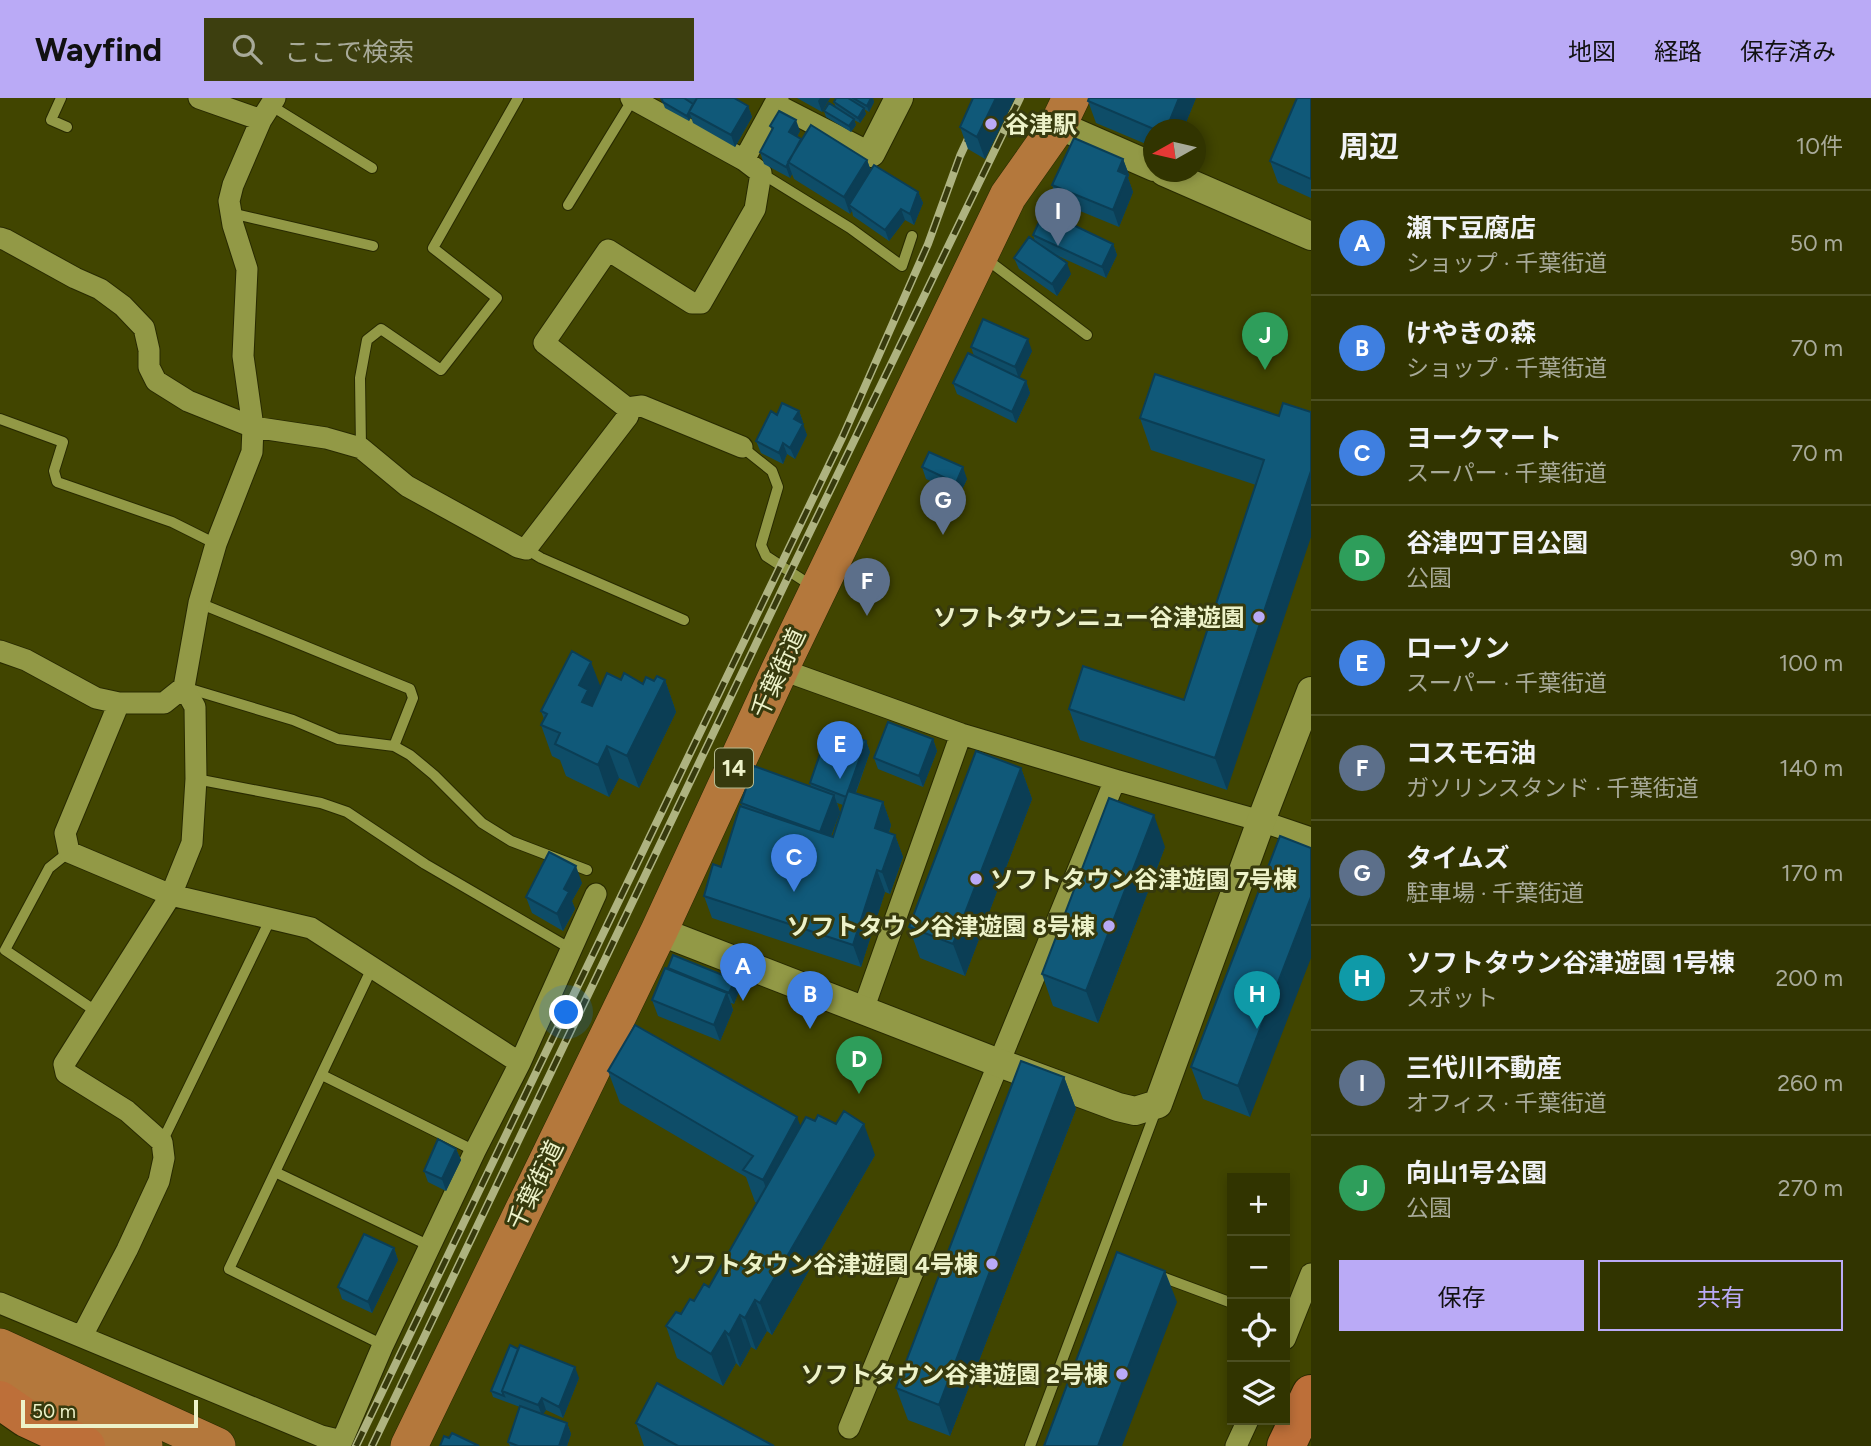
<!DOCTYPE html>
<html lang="ja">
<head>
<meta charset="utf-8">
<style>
	:root { --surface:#313400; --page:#3d3f0f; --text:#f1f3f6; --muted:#a8aa99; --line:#4c4f22; --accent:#baaaf6 }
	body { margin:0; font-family:Figtree,"Noto Sans JP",sans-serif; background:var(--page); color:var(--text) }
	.controls { position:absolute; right:21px; bottom:21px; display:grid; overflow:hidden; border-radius:0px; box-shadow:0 4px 10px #0003 }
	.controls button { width:63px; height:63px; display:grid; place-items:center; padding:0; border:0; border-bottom:2px solid var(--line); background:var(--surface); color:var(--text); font:35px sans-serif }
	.compass { position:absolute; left:1143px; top:21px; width:63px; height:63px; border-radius:50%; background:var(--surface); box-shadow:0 4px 10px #0003; rotate:262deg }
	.scale { position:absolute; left:21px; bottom:18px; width:177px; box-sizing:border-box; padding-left:7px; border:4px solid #edf2c9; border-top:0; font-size:19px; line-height:24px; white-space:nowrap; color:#edf2c9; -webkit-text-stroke:5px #373a0d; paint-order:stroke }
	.you { position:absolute; left:567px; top:915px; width:24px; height:24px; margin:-18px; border:5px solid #fff; border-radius:50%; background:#1a73e8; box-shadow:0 0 0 10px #1a73e833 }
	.badge { display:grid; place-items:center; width:46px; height:46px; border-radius:50%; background:var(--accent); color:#fff; font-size:23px; font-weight:700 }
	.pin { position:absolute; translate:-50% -58px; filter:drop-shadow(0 2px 4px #0008) }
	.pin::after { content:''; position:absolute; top:37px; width:24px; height:21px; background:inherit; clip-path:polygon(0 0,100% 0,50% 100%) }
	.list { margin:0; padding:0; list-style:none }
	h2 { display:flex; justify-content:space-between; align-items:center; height:91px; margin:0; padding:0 28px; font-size:30px }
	h2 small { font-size:23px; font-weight:400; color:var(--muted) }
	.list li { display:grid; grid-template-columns:46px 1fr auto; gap:21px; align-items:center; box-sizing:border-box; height:105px; padding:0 28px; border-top:2px solid var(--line) }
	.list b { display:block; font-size:26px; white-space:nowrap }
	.list p { margin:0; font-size:23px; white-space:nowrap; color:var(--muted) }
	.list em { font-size:23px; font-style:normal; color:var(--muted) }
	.actions { display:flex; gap:14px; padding:21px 28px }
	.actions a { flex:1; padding:16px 0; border:2px solid var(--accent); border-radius:0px; text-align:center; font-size:24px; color:var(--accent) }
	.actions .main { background:var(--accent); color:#111 }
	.icon { flex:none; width:38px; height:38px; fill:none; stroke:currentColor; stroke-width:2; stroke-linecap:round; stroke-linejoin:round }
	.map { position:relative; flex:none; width:1311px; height:1348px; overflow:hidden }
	header { display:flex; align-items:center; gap:42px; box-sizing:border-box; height:98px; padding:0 35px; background:var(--accent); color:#111 }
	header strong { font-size:33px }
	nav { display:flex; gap:38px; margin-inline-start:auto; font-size:24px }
	.search { width:490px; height:63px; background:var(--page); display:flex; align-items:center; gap:18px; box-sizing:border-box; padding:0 24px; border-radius:0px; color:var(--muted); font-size:26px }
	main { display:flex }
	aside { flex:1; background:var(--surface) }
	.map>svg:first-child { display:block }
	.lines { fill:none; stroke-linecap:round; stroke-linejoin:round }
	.service-casing { stroke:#282a00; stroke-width:12 }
	.minor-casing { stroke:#282a00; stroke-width:23 }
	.tertiary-casing { stroke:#282a00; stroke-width:30 }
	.trunk-casing { stroke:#282a00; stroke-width:38 }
	.motorway-casing { stroke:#282a00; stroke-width:40 }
	.service { stroke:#929946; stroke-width:10 }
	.minor { stroke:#929946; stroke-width:21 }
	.tertiary { stroke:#929946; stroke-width:28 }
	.trunk { stroke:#b4783c; stroke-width:37 }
	.motorway { stroke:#bd6f39; stroke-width:38 }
	.rail-casing { stroke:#aeb380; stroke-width:8 }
	.rail { stroke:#373a0d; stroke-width:5; stroke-dasharray:16; stroke-linecap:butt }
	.wall { fill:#0e4d68; fill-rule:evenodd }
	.shaded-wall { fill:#0b3e55 }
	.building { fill:#105979; stroke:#0b3e55; stroke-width:2 }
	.poi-dot { fill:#baaaf6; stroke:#373a0d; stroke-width:2.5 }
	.labels { text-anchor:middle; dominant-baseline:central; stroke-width:6; stroke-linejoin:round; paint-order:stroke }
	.shield { fill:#373a0d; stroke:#b6bb91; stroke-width:2 }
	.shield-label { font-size:23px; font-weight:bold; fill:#edf2c9 }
	.poi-label { font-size:24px; font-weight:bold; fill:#edf2c9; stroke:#373a0d; text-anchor:end }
	.street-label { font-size:24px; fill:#edf2c9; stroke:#373a0d }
</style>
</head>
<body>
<header>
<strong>Wayfind</strong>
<div class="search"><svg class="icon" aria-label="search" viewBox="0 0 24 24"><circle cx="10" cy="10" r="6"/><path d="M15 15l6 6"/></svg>ここで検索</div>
<nav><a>地図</a><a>経路</a><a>保存済み</a></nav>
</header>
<main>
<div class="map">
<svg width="1311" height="1348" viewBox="0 0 1311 1348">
	<rect width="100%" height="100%" fill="#414500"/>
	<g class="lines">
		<defs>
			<path id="service" d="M61 0 51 22 67 29
				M270 7 372 70
				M761 75 850 130 902 168 912 138
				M568 107 633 1
				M231 115 373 148
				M985 160 1087 237
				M0 321 63 344 54 373 57 384 172 424 216 446
				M742 349 772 373 778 389 761 447 766 458 812 488
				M361 350 360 280 367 242 381 231 441 272 497 200 433 150 518 0
				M526 451 541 460 684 522
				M199 505 410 591 413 600 394 648
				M187 590 293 622 338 641 394 648 410 657 434 677 482 725 511 743 587 772
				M196 681 321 705 347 714 425 766 571 851
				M69 754 49 770 5 852 97 914
				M372 870 229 1171 383 1247
				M322 977 475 1053
				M162 1044 270 822
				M275 1074 430 1148
				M1154 1176 1232 1205
				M1030 1348 1156 1012"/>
			<path id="minor" d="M199 0 261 22
				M631 0 744 62 761 75 755 111 701 205H692L608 152 544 245 627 310 642 308 742 349
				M775 6 871 55
				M744 62 778 0
				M0 140 6 142 75 180 100 191 123 208 144 230 149 252V269L156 283 188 303 253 329 326 340 361 350 407 388 518 449 526 451 628 318 627 310
				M0 553 26 562 96 600 119 605H164L184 589
				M780 571 961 636 1115 682 1261 723 1311 740
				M119 605 65 735 69 754 171 797 311 830 520 965
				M863 912 961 636
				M0 1205 321 1338 342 1343 383 1247 475 1053 520 965 596 796
				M82 1238 127 1152 159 1083 164 1060 162 1044 127 1013 66 975 64 966 171 797 192 745 196 681 195 609 184 589 199 505 216 446 252 354 253 329 243 258 247 171 233 127 229 103 233 87 261 22 275 0
				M1285 1241 1311 1176
				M849 1330 1115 682
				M1236 1348 1248 1322"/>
			<path id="tertiary" d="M1058 27 1154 69
				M871 55 899 0
				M1164 74 1311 138
				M659 833 999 965 1118 1009 1135 1013 1158 1006 1261 723 1311 593"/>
			<path id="trunk" d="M0 1249 217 1348
				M0 1284 144 1348
				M409 1348 659 833 780 571 1008 98 1058 27 1071 0"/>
			<path id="motorway" d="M0 1302 26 1320 86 1348
				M1286 1348 1311 1296"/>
		</defs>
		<!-- service casing -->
		<use href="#service" class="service-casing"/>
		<!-- minor casing -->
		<use href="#minor" class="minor-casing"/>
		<!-- tertiary casing -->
		<use href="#tertiary" class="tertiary-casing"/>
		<!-- trunk casing -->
		<use href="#trunk" class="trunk-casing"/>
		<!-- motorway casing -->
		<use href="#motorway" class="motorway-casing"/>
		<!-- service -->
		<use href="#service" class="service"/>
		<!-- minor -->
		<use href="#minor" class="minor"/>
		<!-- tertiary -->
		<use href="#tertiary" class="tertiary"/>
		<!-- trunk -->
		<use href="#trunk" class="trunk"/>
		<!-- motorway -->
		<use href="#motorway" class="motorway"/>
		<defs>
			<path id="rail" d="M356 1348 843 338 928 146 960 58 987 0
				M372 1348 790 475 1020 0"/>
		</defs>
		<!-- rail casing -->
		<use href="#rail" class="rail-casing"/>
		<!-- rail -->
		<use href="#rail" class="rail"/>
	</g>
	<!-- wall -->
	<path class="wall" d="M661 0H734L748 8 752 19 735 49 693 25 691 19 689 23 665 10Z
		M797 0H830L822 14Z
		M836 0H873L874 4 869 14 864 11 866 16 860 25 854 22 856 27 851 34 826 19 824 13 836 10 834 4Z
		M973 0H1015L985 61 968 51 960 29Z
		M1089 0H1196L1183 32H1153V49L1096 25 1088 3Z
		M1311 0V100L1278 85 1270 63Z
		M770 28 800 33 797 39 801 41 867 62 871 73 918 94 923 105 914 127 905 122 889 143 853 118 852 113 850 116 794 81 792 76 790 80 764 66 760 54 772 32Z
		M1123 61 1129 77 1128 80 1133 94 1119 129 1058 104 1052 87Z
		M1033 137 1113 146 1117 157 1106 180 1054 156 1071 176 1057 198 1019 171 1014 160 1035 143Z
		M971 249 1032 253 1019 280 1026 283 1030 295 1016 325 957 296 953 285 974 258Z
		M799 313 803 324 802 326 807 337 795 361 787 356 783 366 761 355 756 343 777 317Z
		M1279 318 1227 692 1080 642 1069 611 1184 602 1256 387 1151 352 1140 320Z
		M922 369 967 381 960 396 926 381Z
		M621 582 643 586 665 582 676 614 639 690 619 680 609 699 566 678 560 662 552 658 541 627 544 621 541 613Z
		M933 641 937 653 923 689 878 671 874 660Z
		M866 643 870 654 856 695 883 704 891 727 889 735 895 737 903 759 890 796 885 794 861 869 712 820 704 798 721 769 742 709 741 705 811 689 810 685ZM837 705 843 707 833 739 831 738 840 714Z
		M1021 670 1032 701 965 878 920 860 909 829Z
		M1280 738 1250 1019 1203 1001 1191 969Z
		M1165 749 1098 925 1053 908 1042 876Z
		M582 785 572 803 575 811 563 833 532 815 526 799Z
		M665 870 735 882 739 893 734 906 731 905 733 912 720 943 658 918 652 902Z
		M608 973 801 1028 875 1057 772 1237 767 1233 756 1252 751 1249 740 1269 736 1265 723 1288 677 1260 666 1228 681 1216 709 1189 757 1105 755 1104 746 1079 620 1005Z
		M1064 979 1076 1011 950 1338 908 1322 896 1290Z
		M456 1051 461 1062 446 1093 428 1084 424 1073Z
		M394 1150 398 1162 372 1215 342 1201 338 1189Z
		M579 1280 563 1320 546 1312 543 1316 567 1325 571 1336 567 1348H510L508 1344 520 1309 493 1299 491 1293Z
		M636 1325 774 1348H644Z"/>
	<!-- shaded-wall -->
	<path class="shaded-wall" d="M820 0H830L822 14 818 3Z
		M871 0H873L874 4 869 14 867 8Z
		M996 0H1015L985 61 977 39Z
		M1179 0H1196L1183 32H1166Z
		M693 6 689 14 691 19 689 23 687 18Z
		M748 8 752 19 735 49 731 37Z
		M864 10 866 16 860 25 858 20Z
		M854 21 856 27 851 34 849 28Z
		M796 22 800 33 793 46 789 34Z
		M1123 61 1129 77 1128 80 1133 94 1119 129 1113 112 1118 73Z
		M867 62 873 79 849 107 852 113 850 116 844 99Z
		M788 65 792 76 790 80 786 69Z
		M918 94 923 105 914 127 910 116Z
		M901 111 905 122 889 143 885 132Z
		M1113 146 1117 157 1106 180 1102 169Z
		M1067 165 1071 176 1057 198 1052 186Z
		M1028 241 1032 253 1019 281 1015 269Z
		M1026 283 1030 295 1016 325 1012 314Z
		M799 313 803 324 798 333 794 321Z
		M803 326 807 337 795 361 790 350Z
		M783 345 787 356 783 366 779 355Z
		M963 369 967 381 960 396 956 385Z
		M1311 373V439L1227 692 1215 660Z
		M591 564 603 595 595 610 582 604 579 587Z
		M665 582 676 614 639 690 627 658Z
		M933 641 937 653 923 689 919 678Z
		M866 643 870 654 850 710 846 699Z
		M607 648 619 680 609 699 598 667Z
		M1021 670 1032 701 965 878 953 846Z
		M834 697 840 714 826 751 820 734Z
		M883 704 891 727 883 752 875 730Z
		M1154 717 1165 749 1098 925 1086 893Z
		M895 737 903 759 890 796 882 774Z
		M576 768 582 785 572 803 575 811 563 833 557 816 564 791Z
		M877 772 885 794 861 869 853 847Z
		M1311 799V860L1250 1019 1238 988Z
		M735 882 739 893 734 906 729 895Z
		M727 895 733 912 720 943 714 927Z
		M1064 979 1076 1011 950 1338 939 1307Z
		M797 1019 809 1050 775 1114 763 1082Z
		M864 1026 875 1057 772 1237 760 1205Z
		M456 1051 461 1062 446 1093 442 1081Z
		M394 1150 398 1162 372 1215 368 1204Z
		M1165 1173 1177 1204 1122 1348H1098Z
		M755 1202 767 1233 756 1252 745 1220Z
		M740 1217 751 1249 740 1269 729 1237Z
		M725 1233 736 1265 723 1288 711 1256Z
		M575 1269 579 1280 563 1320 559 1309Z
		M542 1300 546 1312 542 1318 538 1307Z
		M567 1325 571 1336 567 1348H559Z"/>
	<!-- building -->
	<path class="building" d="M661 0H684L693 6 687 18 663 4Z
		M697 0H734L748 8 731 37 689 14Z
		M836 0H848L864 10 858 20 834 4Z
		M853 0H871L867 8Z
		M973 0H996L977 39 960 29Z
		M1089 0H1179L1166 32H1156L1088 3Z
		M1297 0H1311V81L1270 63Z
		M829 5 854 21 849 28 824 13Z
		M779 13 796 22 789 34 801 41 786 69 760 54 773 30 770 28Z
		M811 27 867 62 844 99 788 64Z
		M1074 40 1123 61 1118 73 1127 77 1113 112 1052 87Z
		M874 67 918 94 910 116 901 111 885 132 849 107Z
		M1044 113 1113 146 1102 169 1033 137Z
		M1029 139 1067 165 1052 186 1014 160Z
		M983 221 1028 241 1015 269 971 249Z
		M968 255 1026 283 1012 314 953 285Z
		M1155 276 1279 318 1283 305 1311 314V373L1215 660 1069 611 1083 568 1184 602 1264 362 1140 320Z
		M782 305 799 313 794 321 803 326 790 350 783 345 779 355 756 343 771 313 777 317Z
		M929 354 963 369 956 385 922 369Z
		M572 553 591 564 579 587 588 592 582 604 592 608 607 575 621 582 624 575 643 586 646 579 654 583 657 578 665 582 627 658 607 648 598 667 555 646 560 635 541 627 547 616 541 613Z
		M888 624 933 641 919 678 874 660Z
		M829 630 866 643 846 699 810 685Z
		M976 653 1021 670 953 846 909 829Z
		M754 668 834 697 820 734 741 705Z
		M848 693 883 704 875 730 895 737 882 774 877 772 853 847 704 798 713 766 721 769 740 708 833 739Z
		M1109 700 1154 717 1086 893 1042 876Z
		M1280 738 1311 750V799L1238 988 1191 969Z
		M549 754 576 768 564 791 569 794 557 816 526 799Z
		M673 857 735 882 729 895 668 870Z
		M665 870 727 895 714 927 652 902Z
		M635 927 797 1019 763 1082 743 1072 753 1058 608 973Z
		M1021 963 1064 979 939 1307 896 1290Z
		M844 1013 864 1026 760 1205 755 1202 745 1220 740 1217 729 1237 725 1233 711 1256 666 1228 676 1214 681 1216 690 1201 694 1203 704 1186 709 1189 806 1019 815 1023 818 1017 836 1026Z
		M438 1041 456 1051 442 1081 424 1073Z
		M364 1136 394 1150 368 1204 338 1189Z
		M1117 1154 1165 1173 1098 1348H1044Z
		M510 1247 518 1251 502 1293 504 1298 491 1293Z
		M520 1247 575 1269 559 1309 542 1300 538 1307 502 1293Z
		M657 1285 774 1348H678L636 1325Z
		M520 1308 567 1325 559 1348H518L508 1344Z
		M452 1335 479 1348H440L444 1338 449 1340Z"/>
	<!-- markers -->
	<g class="poi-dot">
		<circle cx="991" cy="26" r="7"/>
		<circle cx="1259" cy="519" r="7"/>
		<circle cx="976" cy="781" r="7"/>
		<circle cx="1109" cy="828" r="7"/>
		<circle cx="992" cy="1166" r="7"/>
		<circle cx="1122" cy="1276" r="7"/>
	</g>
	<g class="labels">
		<!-- shield labels -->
		<rect class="shield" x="715" y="650.5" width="38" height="39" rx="5"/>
		<g class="shield-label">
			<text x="734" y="670">14</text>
		</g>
		<!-- poi labels -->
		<g class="poi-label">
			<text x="1005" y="26" text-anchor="start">谷津駅</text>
			<text x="1245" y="519">ソフトタウンニュー谷津遊園</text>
			<text x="990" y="781" text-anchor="start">ソフトタウン谷津遊園 7号棟</text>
			<text x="1095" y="828">ソフトタウン谷津遊園 8号棟</text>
			<text x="978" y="1166">ソフトタウン谷津遊園 4号棟</text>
			<text x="1108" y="1276">ソフトタウン谷津遊園 2号棟</text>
		</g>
		<!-- street labels -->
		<g class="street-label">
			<text transform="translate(778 575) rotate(-65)">千葉街道</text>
			<text transform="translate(535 1087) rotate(-64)">千葉街道</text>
		</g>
	</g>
</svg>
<div class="controls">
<button>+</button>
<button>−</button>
<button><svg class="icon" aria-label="locate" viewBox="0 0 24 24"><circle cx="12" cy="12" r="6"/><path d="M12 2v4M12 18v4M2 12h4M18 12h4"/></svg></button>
<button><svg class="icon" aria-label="layers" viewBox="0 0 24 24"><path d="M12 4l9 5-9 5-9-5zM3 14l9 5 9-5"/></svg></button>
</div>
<svg class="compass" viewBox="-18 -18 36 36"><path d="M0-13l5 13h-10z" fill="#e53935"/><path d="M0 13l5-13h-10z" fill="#a8aa99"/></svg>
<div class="scale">50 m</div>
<div class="you"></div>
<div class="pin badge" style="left:743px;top:903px;background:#3f7fe0">A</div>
<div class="pin badge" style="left:810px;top:931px;background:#3f7fe0">B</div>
<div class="pin badge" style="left:794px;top:794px;background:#3f7fe0">C</div>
<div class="pin badge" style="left:859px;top:996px;background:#2e9e5b">D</div>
<div class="pin badge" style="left:840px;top:681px;background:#3f7fe0">E</div>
<div class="pin badge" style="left:867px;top:518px;background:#5c6f8a">F</div>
<div class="pin badge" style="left:943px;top:437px;background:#5c6f8a">G</div>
<div class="pin badge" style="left:1257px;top:931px;background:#0f9aa8">H</div>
<div class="pin badge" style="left:1058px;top:148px;background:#5c6f8a">I</div>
<div class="pin badge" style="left:1265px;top:272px;background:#2e9e5b">J</div>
</div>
<aside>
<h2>周辺<small>10件</small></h2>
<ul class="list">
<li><span class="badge" style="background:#3f7fe0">A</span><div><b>瀬下豆腐店</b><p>ショップ · 千葉街道</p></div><em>50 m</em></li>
<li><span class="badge" style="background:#3f7fe0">B</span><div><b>けやきの森</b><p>ショップ · 千葉街道</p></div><em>70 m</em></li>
<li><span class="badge" style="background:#3f7fe0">C</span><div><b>ヨークマート</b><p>スーパー · 千葉街道</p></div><em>70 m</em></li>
<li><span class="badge" style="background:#2e9e5b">D</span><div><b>谷津四丁目公園</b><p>公園</p></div><em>90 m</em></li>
<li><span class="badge" style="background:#3f7fe0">E</span><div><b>ローソン</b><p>スーパー · 千葉街道</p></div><em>100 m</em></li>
<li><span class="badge" style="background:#5c6f8a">F</span><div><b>コスモ石油</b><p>ガソリンスタンド · 千葉街道</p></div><em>140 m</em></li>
<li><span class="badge" style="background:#5c6f8a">G</span><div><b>タイムズ</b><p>駐車場 · 千葉街道</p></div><em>170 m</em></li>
<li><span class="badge" style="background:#0f9aa8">H</span><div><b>ソフトタウン谷津遊園 1号棟</b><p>スポット</p></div><em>200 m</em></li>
<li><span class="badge" style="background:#5c6f8a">I</span><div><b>三代川不動産</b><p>オフィス · 千葉街道</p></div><em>260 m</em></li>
<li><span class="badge" style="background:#2e9e5b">J</span><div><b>向山1号公園</b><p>公園</p></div><em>270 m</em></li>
</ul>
<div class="actions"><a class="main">保存</a><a>共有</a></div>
</aside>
</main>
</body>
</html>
